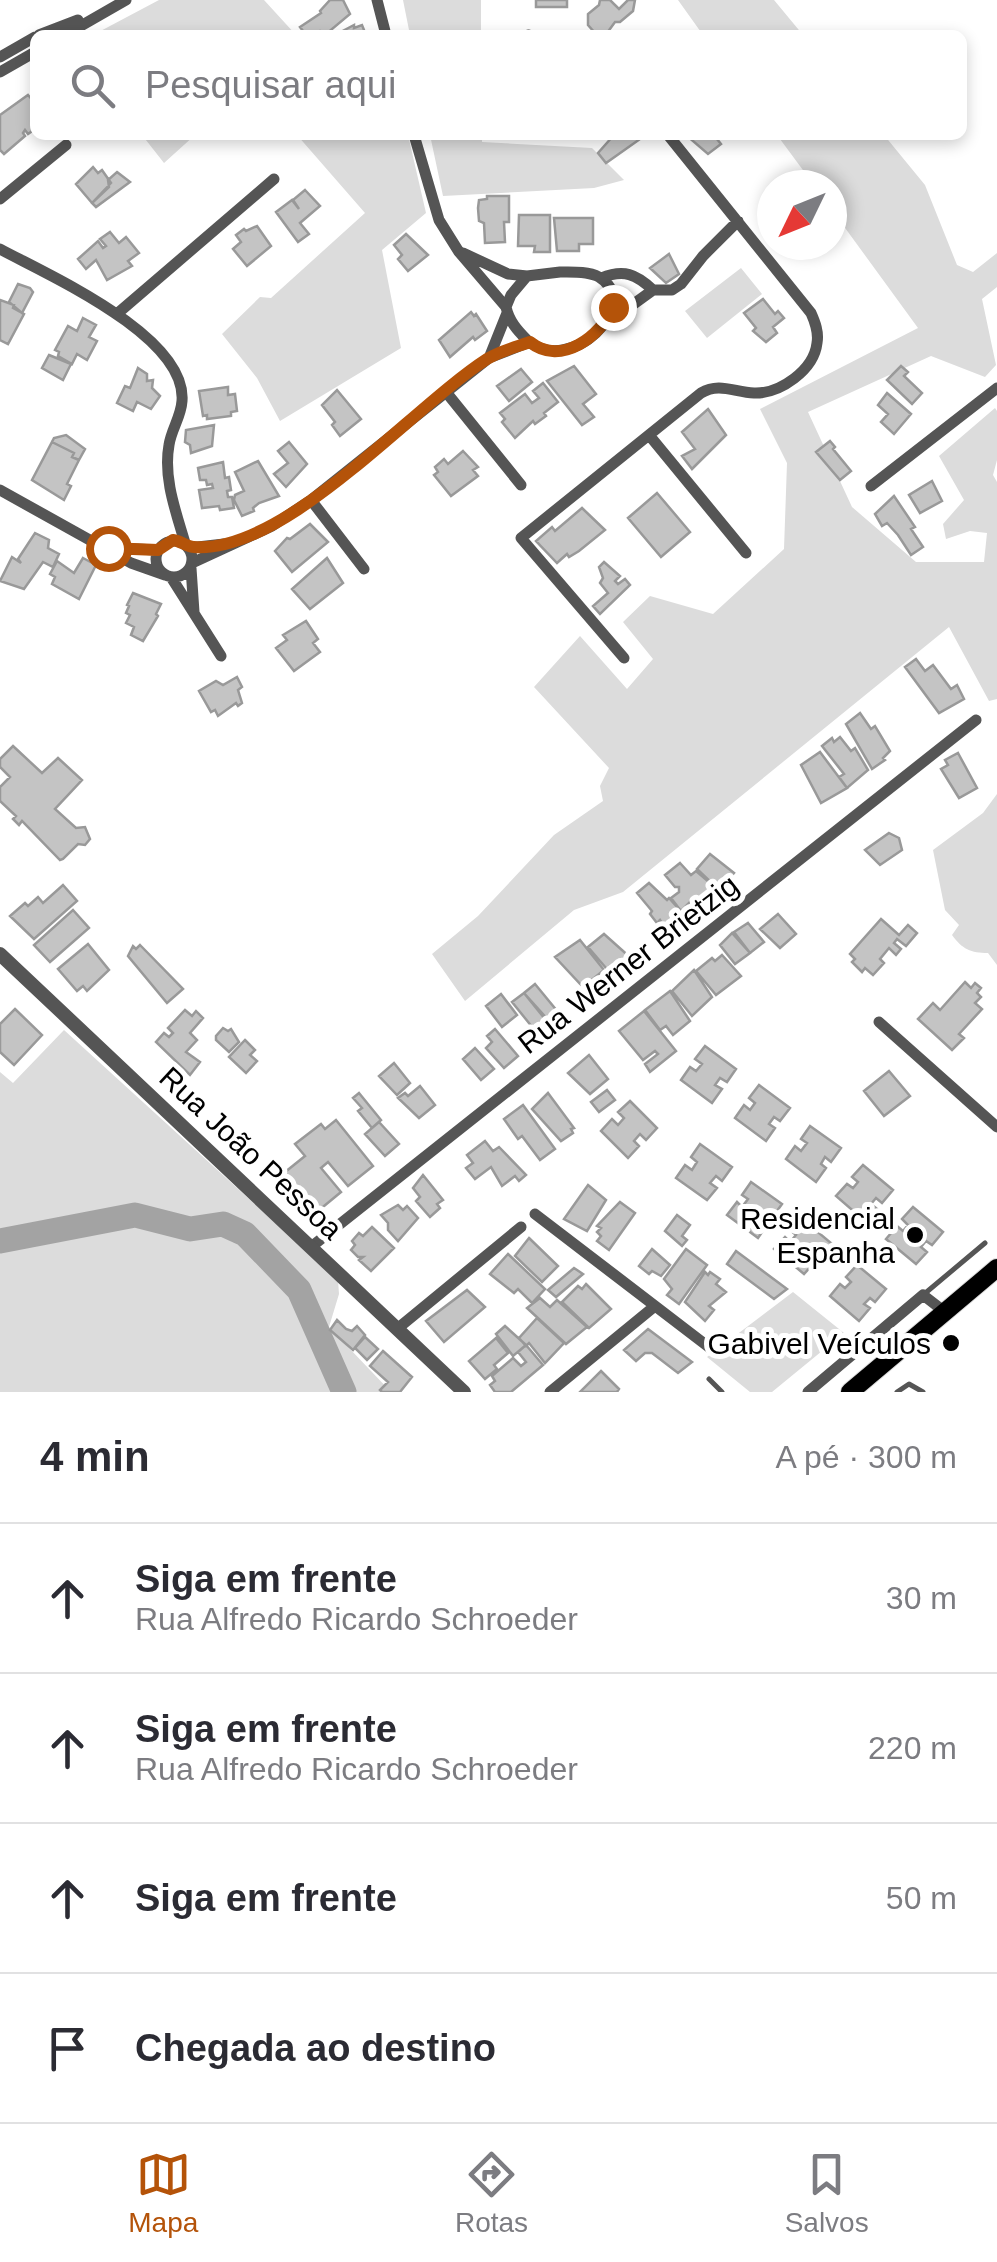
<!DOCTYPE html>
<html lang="pt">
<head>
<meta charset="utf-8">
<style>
	:root { --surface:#fff; --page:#f2f2f3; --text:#2b2b33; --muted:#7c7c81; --line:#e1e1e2; --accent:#b45309 }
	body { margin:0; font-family:Arial,sans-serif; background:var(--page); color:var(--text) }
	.compass { position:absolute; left:757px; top:170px; width:90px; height:90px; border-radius:50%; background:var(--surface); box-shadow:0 5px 15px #0003; rotate:227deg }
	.stop { position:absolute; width:30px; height:30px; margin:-22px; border:8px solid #b45309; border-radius:50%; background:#fff }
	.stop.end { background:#b45309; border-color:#fff; box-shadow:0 2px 10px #0008 }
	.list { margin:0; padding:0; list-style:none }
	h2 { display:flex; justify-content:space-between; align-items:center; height:130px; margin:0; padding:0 40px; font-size:42px }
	h2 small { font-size:32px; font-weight:400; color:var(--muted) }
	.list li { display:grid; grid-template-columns:65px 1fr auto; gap:30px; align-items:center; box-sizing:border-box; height:150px; padding:0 40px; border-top:2px solid var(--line) }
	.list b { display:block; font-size:38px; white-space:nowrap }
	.list p { margin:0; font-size:32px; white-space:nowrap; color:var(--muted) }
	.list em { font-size:32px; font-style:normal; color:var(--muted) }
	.icon { flex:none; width:55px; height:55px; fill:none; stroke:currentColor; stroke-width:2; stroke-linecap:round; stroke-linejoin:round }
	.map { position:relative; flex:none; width:997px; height:1392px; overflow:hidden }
	.search { position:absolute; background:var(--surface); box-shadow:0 5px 15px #0003; left:30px; right:30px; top:30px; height:110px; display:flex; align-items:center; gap:25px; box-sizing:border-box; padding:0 35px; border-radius:15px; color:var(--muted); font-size:38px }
	.sheet { height:730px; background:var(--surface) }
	nav { display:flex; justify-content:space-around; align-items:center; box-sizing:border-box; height:140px; border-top:2px solid var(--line); background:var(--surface); font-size:28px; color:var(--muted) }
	nav a { display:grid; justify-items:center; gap:5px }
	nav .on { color:var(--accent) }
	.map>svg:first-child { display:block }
	.green { fill:#dcdcdc }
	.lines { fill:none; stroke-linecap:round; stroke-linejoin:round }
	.river { stroke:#a3a3a3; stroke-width:25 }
	.building { fill:#c4c4c4; stroke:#999; stroke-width:2.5 }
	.primary-casing { stroke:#dbdbdb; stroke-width:20 }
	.service { stroke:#555; stroke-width:5 }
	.minor { stroke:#555; stroke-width:11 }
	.tertiary { stroke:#555; stroke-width:14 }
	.primary { stroke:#000; stroke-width:18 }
	.route { stroke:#b45309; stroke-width:12 }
	.poi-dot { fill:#000; stroke:#fff; stroke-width:4 }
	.labels { text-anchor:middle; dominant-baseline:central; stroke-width:10; stroke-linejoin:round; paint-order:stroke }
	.street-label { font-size:30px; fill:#000; stroke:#fff }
	.poi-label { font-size:30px; fill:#000; stroke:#fff; text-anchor:end }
</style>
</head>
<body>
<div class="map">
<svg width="997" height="1392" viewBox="0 0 997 1392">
	<rect width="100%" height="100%" fill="#fff"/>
	<!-- green -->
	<path class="green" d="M159 0H264L296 35H93Z
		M403 0H481V35H410Z
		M678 0H774L803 35H703Z
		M142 135H195L164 163Z
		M297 135H408L426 213 382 250 401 348 280 421 257 378 222 334 260 297 271 298 365 213Z
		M430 135H482V142L592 148 624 180 594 188 443 196Z
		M777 135H884L925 185 957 265 973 272 997 253V287L982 299 996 365 985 377 931 356 808 412 852 507 916 562H984L987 533 970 531 946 539 943 524 964 500 939 456 995 408 997 411V460L993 475 997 482V699L989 701 949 627 623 892 574 910 465 1001 432 954 478 916 554 835 603 801 600 786 609 768 534 687 580 636 627 689 653 659 623 622 650 596 713 614 784 549 787 463 760 409 918 328 832 210V185H814Z
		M741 268 762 294 707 338 685 311Z
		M997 794V965L988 953C971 953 962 949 952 935L959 925 945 910 933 850 983 813Z
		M64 1030 338 1280 339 1294 329 1327 391 1392H0V1072L13 1083Z
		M793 1292 844 1333 772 1392H750L707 1357Z"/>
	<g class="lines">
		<!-- river -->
		<path class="river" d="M0 1241 135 1215 190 1229 223 1224 245 1234 299 1290 344 1392"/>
	</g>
	<!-- building -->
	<path class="building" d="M330 0H343L350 14 325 35 320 31 314 35H306L300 27 321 13 320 11Z
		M536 0H567V7H536Z
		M600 0H610L619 9 628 0H635L633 11 620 22H615L607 33H595L588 25V14L599 5Z
		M354 25V28L362 25 366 35H335Z
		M28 95 35 103V129L28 134 25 130 23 133 25 136 4 154 0 150V115Z
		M614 135H637L640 139 606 163 598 153Z
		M686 135H721L717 139 721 144 708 154Z
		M93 167 98 173 102 170 111 183 92 203 76 184Z
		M117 172 130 182 96 207 92 203 109 187 108 180Z
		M305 190 320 206 300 223 309 234 298 242 276 212 292 200 299 209 293 200Z
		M487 196H509V222H504L505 242 485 243 484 223 479 221 478 208 479 200 487 199Z
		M519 215H550V252H534L535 246H518Z
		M554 218H593V244H579V251H557Z
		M257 226 271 246 247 266 233 249 241 242 236 235 244 229 246 231Z
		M110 232 119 243 126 237 139 253 128 261 132 266 107 280 96 260 86 269 78 259 98 241 103 248 106 246 100 239Z
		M406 234 428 255 408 271 398 259 402 255 394 245Z
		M669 254 679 274 666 283 650 268Z
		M18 284 30 288 33 292 22 313 9 302Z
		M763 299 775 314 778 311 784 318 773 327 777 333 766 342 753 331 756 328 744 313Z
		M0 300 14 305 13 308 24 314 8 344 0 340Z
		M471 312 474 316 476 314 487 331 475 340 473 337 450 357 439 340Z
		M83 318 96 325 89 337 97 341 87 360 77 354 72 364 58 356 59 352 55 350 68 326 77 331Z
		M49 355 71 364 63 380 42 368Z
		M574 366 596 394 583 404 594 417 582 425 547 381Z
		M901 366 908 372 904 376 922 393 912 404 887 380Z
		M138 368 147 374V381L153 380 152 388 160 396 151 409 137 402 133 411 117 403 125 386 130 388Z
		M521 369 532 382 509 401 497 386Z
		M543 383 558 402 544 413 546 416 535 424 533 421 515 438 502 422 505 419 500 413 525 394 532 403 539 398 533 391Z
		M228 387V395L235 394 237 411 231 412V416L207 419V415L203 416 199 391Z
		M337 390 361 419 340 436 332 425 335 422 322 405Z
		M887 393 911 414 894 434 881 422 888 414 878 405Z
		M708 409 726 435 692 469 682 456 695 449 682 432Z
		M214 425 212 446 191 453 190 445 185 442 186 430Z
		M66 435 85 449 79 460 72 457 74 453 52 442 54 438Z
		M830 441 835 447 833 449 851 471 840 480 816 452Z
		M52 442 74 453 72 457 79 460 67 484 71 486 64 500 32 480Z
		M289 442 307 464 286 487 274 474 288 463 278 451Z
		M463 451 478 467 473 470 478 476 451 496 434 475 438 472 435 467 444 459 448 464Z
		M258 461 279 496 259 503 253 508 254 511 242 516 234 500 235 495 244 491 235 472Z
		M223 462 225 478 229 477 231 490 227 491 228 497H232L234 508 220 510 219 506 202 508 199 490 213 488 212 484 207 485 206 480H200L198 468Z
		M932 481 942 501 920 513 909 495Z
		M657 493 690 532 661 557 628 518Z
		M894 496 915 527 911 529 923 547 911 555 898 535 887 523 882 526 875 514Z
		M582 508 605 530 579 551 569 557 567 554 557 563 536 541 552 527 555 531Z
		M310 524 328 542 292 572 275 551 287 538 290 539Z
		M35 533 49 540 48 548 59 554 53 567 43 562 24 589 0 581 12 557 21 563 18 559Z
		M83 558 96 565 79 599 52 584 55 577 50 574 57 561 74 573Z
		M327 558 343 583 310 609 292 589Z
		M604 562 620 576 615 581 618 584 625 579 630 585 600 614 593 606 608 593 600 583 603 578 599 567Z
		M133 593 161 604 156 614 158 616 143 641 131 635 134 627 126 623 130 615 126 613 129 606 127 605Z
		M306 621 318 639 313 643 320 652 294 671 276 648 287 640 283 635Z
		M916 659 925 671 933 665 951 689 957 685 964 699 939 713 905 667Z
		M237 677 242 687 238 690 242 703 238 706 236 703 218 716 215 710 211 712 199 691 216 681 223 685Z
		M860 713 871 729 875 726 890 751 883 758 885 760 872 769 846 724Z
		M840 737 851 751 855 748 868 770 847 788 839 777 844 774 822 746 832 738 834 742Z
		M13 746 42 773 58 758 82 780 55 809 76 828 85 827 90 839 85 845 78 844 63 859 60 860 22 821 19 825 13 819 16 816 0 801V787L10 777 0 767V759Z
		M820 752 847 788 821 803 801 765Z
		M958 753 977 788 959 798 941 769 948 765 945 760Z
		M889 833 899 838 902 850 880 865 865 850Z
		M710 854 734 873 719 890 697 869Z
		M680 863 691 875 696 871 716 888 705 897 696 896 681 911 671 898 679 892V887H675L665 875Z
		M649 883 667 900 669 898 685 916 674 925 670 921 664 926 660 920 657 923 650 914 652 911 637 893Z
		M63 885 77 901 34 939 10 916 25 903 28 906 38 897 43 903Z
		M73 910 89 928 50 962 34 945Z
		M778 914 796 934 780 948 760 929Z
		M881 919 899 935 908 925 917 933 906 946 897 939 894 943 901 949 896 955 889 948 880 959 884 963 873 975 865 968 862 972 852 962 855 959 850 954Z
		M748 923 764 942 750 953 734 932Z
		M732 933 750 953 735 964 720 945Z
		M604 934 632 959 612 975 588 947Z
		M580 940 604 970 583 987 555 957Z
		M88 944 109 970 87 991 83 986 77 991 58 969Z
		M140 945 183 989 167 1003 128 956 133 946 136 949Z
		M722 955 741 976 716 995 696 971 712 958 715 961Z
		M694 970 712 997 692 1016 672 991Z
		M965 982 971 988 975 983 981 988 977 993 981 997 975 1003 982 1009 959 1034 964 1038 952 1050 918 1019 933 1003 940 1010Z
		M535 984 558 1012 550 1022 524 993Z
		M670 991 690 1021 673 1035 666 1026 660 1030 645 1010Z
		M524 993 545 1019 543 1021 546 1025 537 1033 512 1002Z
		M501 994 517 1015 502 1027 486 1006Z
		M15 1009 42 1035 14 1065 0 1052V1024Z
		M185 1010 192 1016 196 1011 203 1018 190 1033 197 1040 186 1052 200 1062 190 1075 156 1042 164 1033 169 1037 173 1033 168 1028Z
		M644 1011 676 1051 650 1072 645 1064 658 1054 655 1051 643 1060 619 1031Z
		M223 1028 228 1031 231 1029 239 1042 229 1052 216 1040V1036Z
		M495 1029 518 1056 504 1068 486 1048 492 1042 487 1036Z
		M245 1040 255 1050 250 1055 257 1061 246 1073 229 1057Z
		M705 1046 736 1069 727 1082 720 1078 715 1085 722 1089 712 1103 681 1080 690 1067 696 1071 702 1064 695 1059Z
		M475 1048 494 1069 481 1080 463 1059Z
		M589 1055 608 1079 590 1094 568 1073Z
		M394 1063 410 1083 397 1095 379 1076Z
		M889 1071 910 1096 884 1116 864 1091Z
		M759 1085 790 1108 780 1121 774 1117 769 1124 775 1128 766 1141 735 1118 744 1105 750 1110 755 1103 749 1098Z
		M420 1086 435 1105 419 1118 398 1098 405 1093 408 1096Z
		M607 1090 615 1100 599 1112 591 1102Z
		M359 1093 381 1120 372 1128 358 1111 362 1108 353 1098Z
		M548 1093 574 1128 571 1129 573 1133 561 1141 532 1109Z
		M630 1101 657 1128 646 1140 640 1134 634 1141 639 1146 628 1158 601 1131 612 1119 618 1125 624 1118 618 1112Z
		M523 1105 555 1149 540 1160 522 1136 518 1139 504 1119Z
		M336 1120 373 1166 348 1186 328 1162 321 1168 341 1192 312 1216 279 1177 305 1156 295 1144 321 1124 325 1129Z
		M379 1122 399 1144 385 1156 365 1134Z
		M810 1126 841 1148 831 1162 825 1157 821 1164 826 1168 816 1182 786 1159 795 1146 801 1151 807 1143 801 1139Z
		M485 1141 493 1151 499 1147 526 1175 519 1181 515 1176 502 1186 491 1167 475 1179 466 1168 473 1163 467 1155Z
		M700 1144 732 1167 722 1181 716 1176 710 1183 717 1188 707 1200 676 1178 685 1165 692 1170 697 1162 691 1157Z
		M863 1165 893 1190 882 1203 876 1198 871 1204 877 1209 866 1222 836 1196 847 1184 853 1188 858 1182 852 1177Z
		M423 1175 443 1200 437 1204 440 1208 430 1217 416 1201 420 1197 413 1188Z
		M751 1182 782 1204 772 1218 767 1214 762 1221 767 1225 758 1238 727 1215 737 1202 742 1207 748 1199 742 1195Z
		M588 1185 606 1200 587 1231 564 1219Z
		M620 1202 635 1213 609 1250 597 1241 601 1236 597 1232 601 1228 597 1226Z
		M398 1205 403 1210 407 1206 418 1218 398 1241 388 1230V1223L381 1215Z
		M913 1207 943 1232 932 1245 926 1241 921 1247 927 1252 916 1264 886 1239 897 1226 903 1231 908 1225 902 1219Z
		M677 1215 690 1225 682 1236 687 1240 682 1246 665 1231Z
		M801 1218 831 1243 820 1255 814 1250 809 1257 815 1262 804 1274 774 1249 785 1237 790 1242 796 1235 790 1230Z
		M372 1227 394 1248 371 1271 359 1260 363 1257H358L351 1250 355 1245 352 1241 359 1233 363 1236Z
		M529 1238 558 1266 542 1282 515 1256Z
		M652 1249 670 1265 661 1276 652 1271 649 1274 639 1266Z
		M686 1249 707 1265 679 1304 667 1295 672 1289 664 1279Z
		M736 1251 787 1289 774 1299 727 1264Z
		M508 1254 545 1289 532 1303 518 1289 514 1293 490 1274Z
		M857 1265 886 1289 875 1302 870 1298 864 1304 870 1308 859 1321 830 1296 840 1284 845 1288 851 1282 846 1277Z
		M574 1268 583 1274 556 1297 548 1290Z
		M705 1272 708 1275 710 1272 720 1279 716 1284 726 1292 709 1306 714 1310 705 1321 685 1302Z
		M586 1284 611 1309 589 1328 562 1302 578 1286 582 1289Z
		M467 1290 485 1307 444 1342 426 1321Z
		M540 1298 550 1307 557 1300 587 1327 566 1344 527 1308Z
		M537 1318 564 1343 545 1363 529 1343 526 1346 519 1338Z
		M337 1320 346 1329 352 1331 357 1326 365 1335 353 1350 330 1330Z
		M505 1326 526 1345 513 1356 496 1334Z
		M648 1329 692 1362 678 1373 652 1353H645L636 1361 624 1350Z
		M365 1337 378 1349 367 1360 355 1348Z
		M496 1338 508 1353 494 1365 497 1369 485 1379 469 1361Z
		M526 1345 543 1365 511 1392H495L490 1385 495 1381 492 1376 513 1358 521 1366 526 1362 518 1352Z
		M383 1351 412 1377 400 1392H382L380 1390 388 1382 370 1366Z
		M601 1371 619 1389 617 1392H580Z"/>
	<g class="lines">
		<defs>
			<path id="primary" d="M850 1392 997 1268"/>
		</defs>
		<!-- primary casing -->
		<use href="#primary" class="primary-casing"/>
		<!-- service -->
		<path class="service" d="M923 1295 985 1243
			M709 1379 722 1392
			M897 1392 909 1384 923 1392"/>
		<!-- minor -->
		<path class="minor" d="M377 0 386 35
			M39 35 78 20
			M65 35 126 0
			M528 35H529
			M0 57 35 37
			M0 72 35 52
			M414 135 439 220 459 252 506 307
			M0 199 66 145
			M0 249C48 275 187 336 182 401 181 417 171 430 169 445 163 478 176 512 185 543
			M463 253 508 274 527 276
			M560 272C572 272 588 271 599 277 644 304 570 378 527 340 517 330 509 321 506 307L511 295 527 276Z
			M601 278C624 269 636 274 653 290
			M118 313 274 179
			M606 324 653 290H672L681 284 703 256 738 221
			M489 358 507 313
			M446 392 521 485
			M649 435 746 553
			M871 486 997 388
			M0 490 131 563 165 575
			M311 500 364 569
			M156 559a18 18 0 1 1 36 0a18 18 0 1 1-36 0Z
			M112 548 158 550
			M189 548 224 544
			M192 563 272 526 311 500 489 358 530 342
			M191 568 194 612
			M171 577 221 656
			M624 658 521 538 701 393C719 382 734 392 754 393 780 394 814 370 817 343 819 332 815 322 811 313L668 135
			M879 1022 997 1127
			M535 1214 710 1348
			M311 1247 976 720
			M397 1329 521 1227
			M550 1392 655 1306
			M808 1392 923 1295 945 1312"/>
		<!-- tertiary -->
		<path class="tertiary" d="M0 954 464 1392"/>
		<!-- primary -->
		<use href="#primary" class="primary"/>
	</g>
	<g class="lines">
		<!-- route -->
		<path class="route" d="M108 548 158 550 173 540C181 541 187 547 194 547 285 554 411 408 487 359 500 351 516 347 530 342 561 367 601 336 613 307"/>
	</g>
	<!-- markers -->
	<g class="poi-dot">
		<circle cx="915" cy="1235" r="10"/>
		<circle cx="951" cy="1343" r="10"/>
	</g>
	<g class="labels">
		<!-- street labels -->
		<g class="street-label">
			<text transform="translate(628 964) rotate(-38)">Rua Werner Brietzig</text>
			<text transform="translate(251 1153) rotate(43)">Rua João Pessoa</text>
		</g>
		<!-- poi labels -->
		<g class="poi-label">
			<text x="895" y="1218">Residencial<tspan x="895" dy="34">Espanha</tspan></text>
			<text x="931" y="1343">Gabivel Veículos</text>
		</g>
	</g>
</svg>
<svg class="compass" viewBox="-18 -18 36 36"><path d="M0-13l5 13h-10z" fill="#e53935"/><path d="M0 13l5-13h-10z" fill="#7c7c81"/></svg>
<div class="stop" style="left:108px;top:548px"></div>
<div class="stop end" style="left:613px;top:307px"></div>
<div class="search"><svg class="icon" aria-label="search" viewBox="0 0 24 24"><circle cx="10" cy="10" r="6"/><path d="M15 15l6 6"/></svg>Pesquisar aqui</div>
</div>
<section class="sheet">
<h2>4 min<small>A pé · 300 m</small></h2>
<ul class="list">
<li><svg class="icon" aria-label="ahead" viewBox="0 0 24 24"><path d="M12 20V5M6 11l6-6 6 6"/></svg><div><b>Siga em frente</b><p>Rua Alfredo Ricardo Schroeder</p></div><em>30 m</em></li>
<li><svg class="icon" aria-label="ahead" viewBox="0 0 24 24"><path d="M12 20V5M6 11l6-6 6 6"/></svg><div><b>Siga em frente</b><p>Rua Alfredo Ricardo Schroeder</p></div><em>220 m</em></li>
<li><svg class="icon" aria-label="ahead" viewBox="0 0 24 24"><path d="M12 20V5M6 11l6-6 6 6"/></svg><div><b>Siga em frente</b></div><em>50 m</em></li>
<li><svg class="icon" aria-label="arrive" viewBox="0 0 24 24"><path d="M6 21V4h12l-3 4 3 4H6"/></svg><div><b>Chegada ao destino</b></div></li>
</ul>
</section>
<nav>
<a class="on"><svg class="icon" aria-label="map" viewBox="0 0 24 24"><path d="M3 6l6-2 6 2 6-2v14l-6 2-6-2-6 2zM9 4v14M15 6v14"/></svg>Mapa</a>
<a><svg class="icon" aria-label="directions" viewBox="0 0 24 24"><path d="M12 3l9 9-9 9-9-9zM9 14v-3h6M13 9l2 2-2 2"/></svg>Rotas</a>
<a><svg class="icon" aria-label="saved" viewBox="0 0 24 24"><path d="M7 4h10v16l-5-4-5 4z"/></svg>Salvos</a>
</nav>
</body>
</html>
